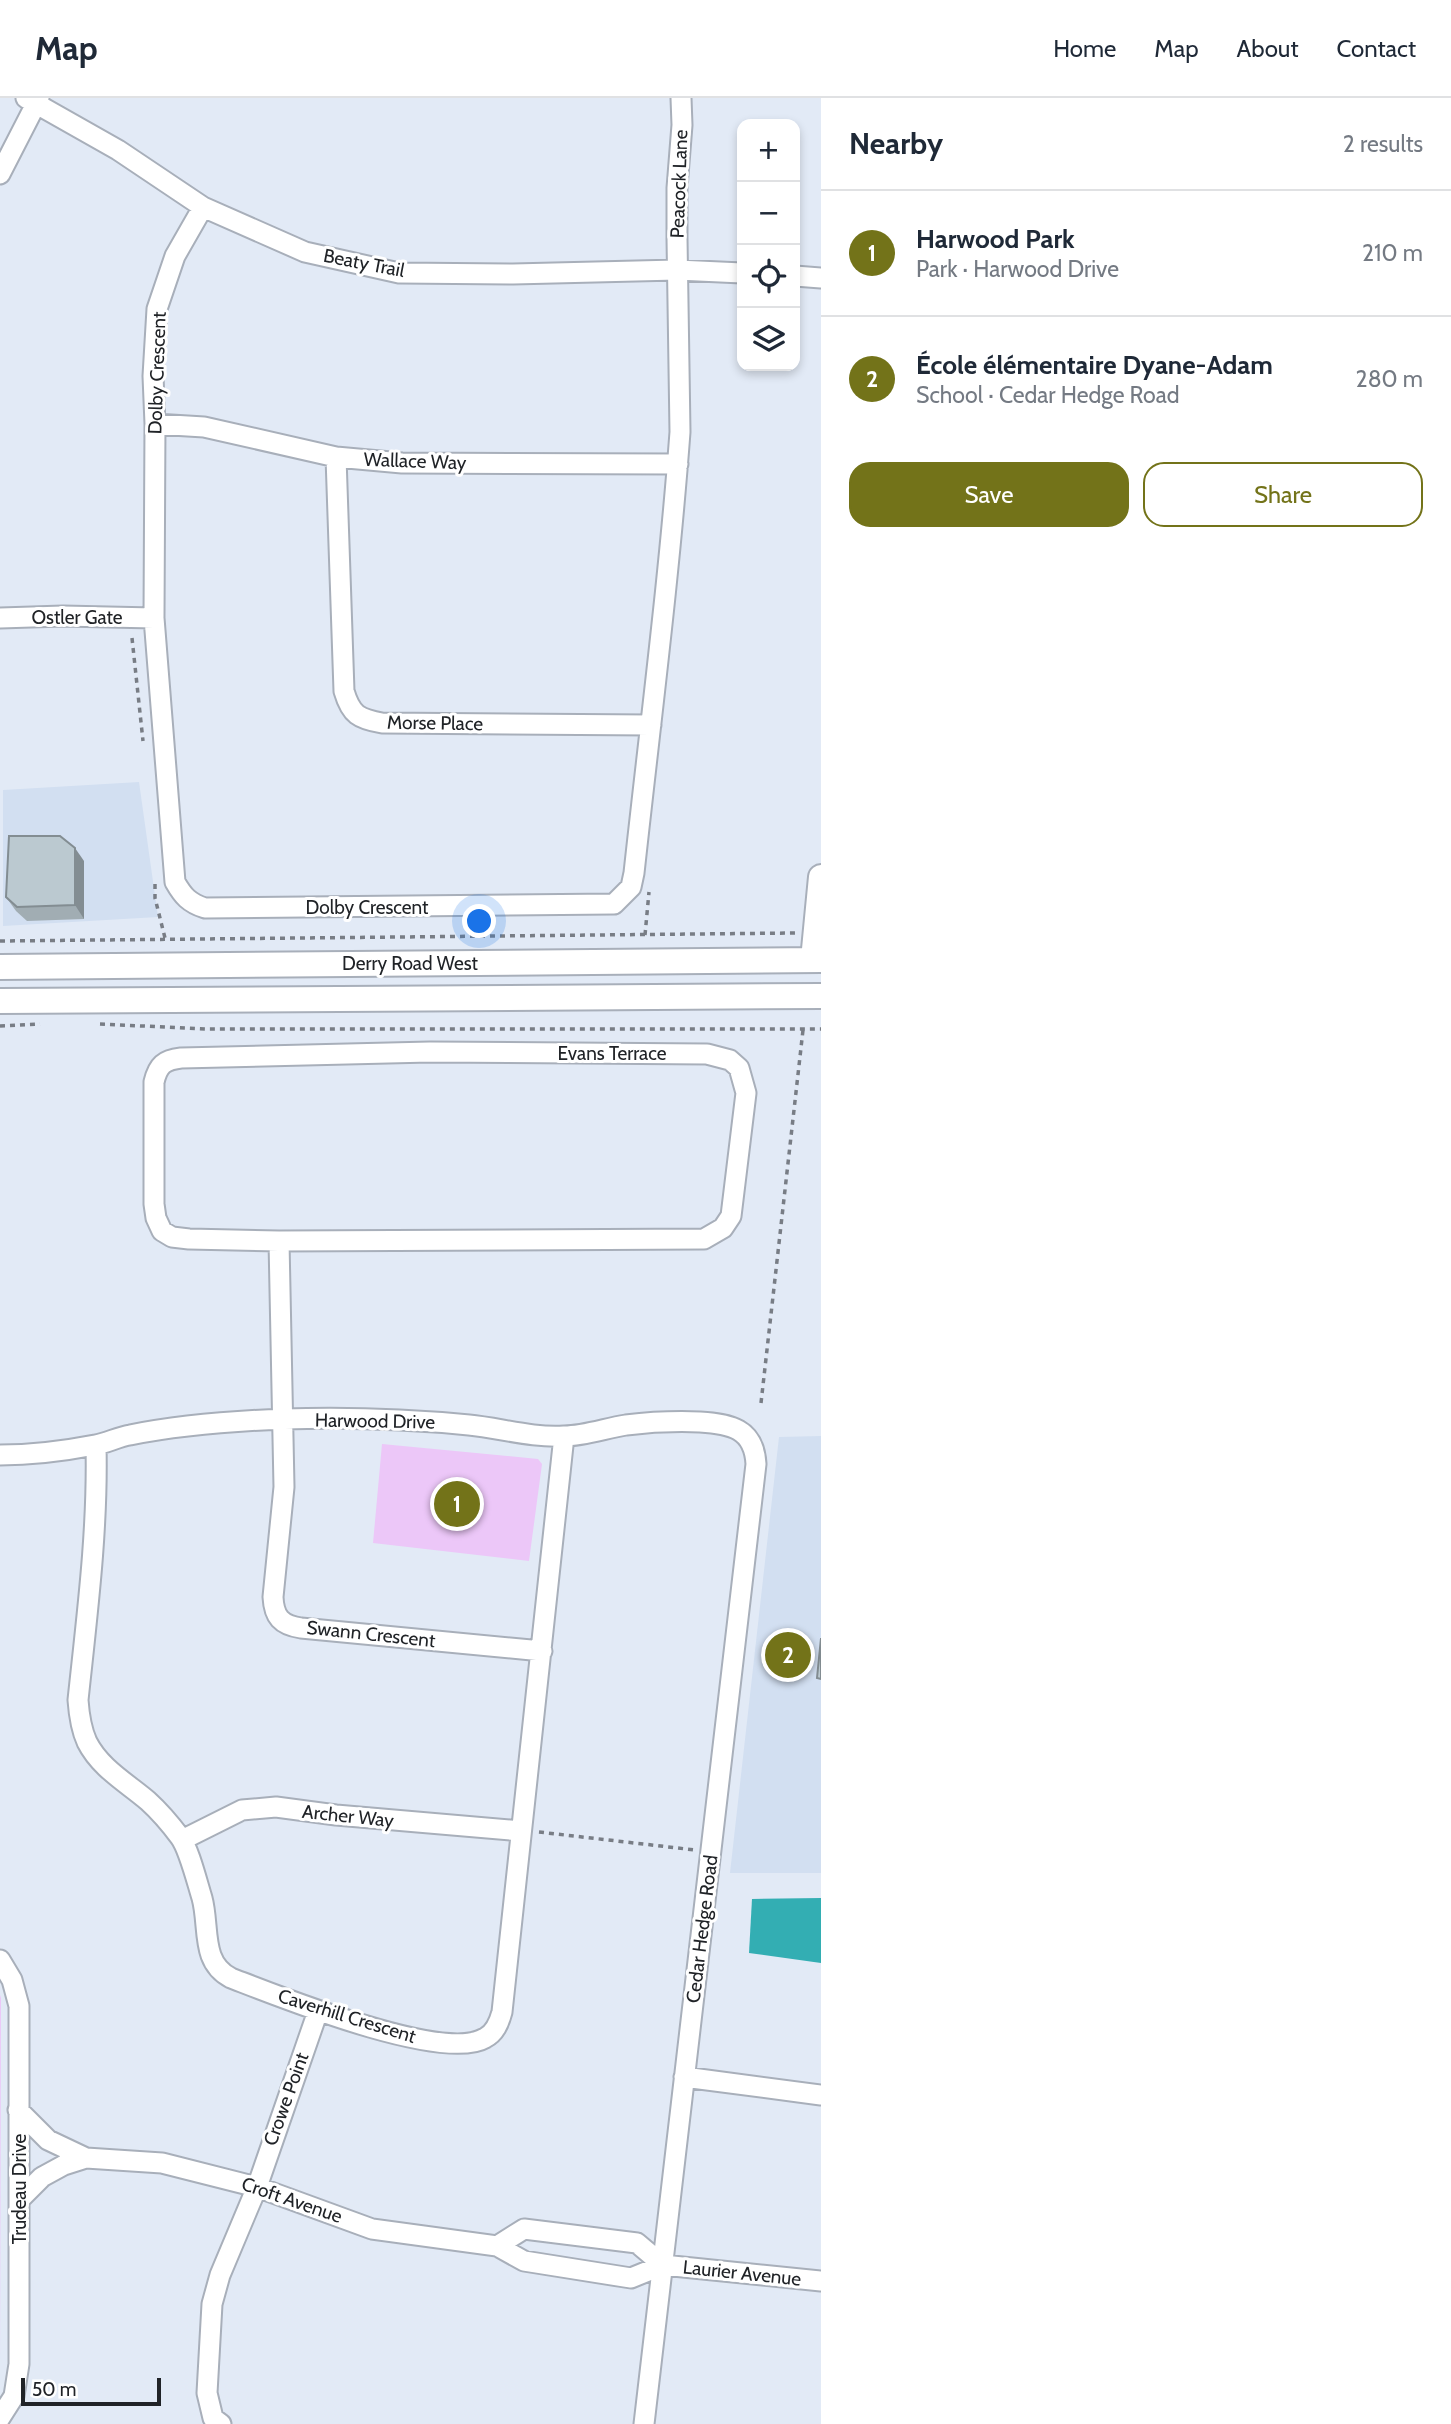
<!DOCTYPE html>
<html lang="en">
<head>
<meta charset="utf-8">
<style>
	:root { --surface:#fff; --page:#f2f2f3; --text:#1f2937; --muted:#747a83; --line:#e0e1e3; --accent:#737319 }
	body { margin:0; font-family:Cabin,sans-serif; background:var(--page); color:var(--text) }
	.controls { position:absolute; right:21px; top:21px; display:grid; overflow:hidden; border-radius:14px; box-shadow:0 4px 10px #0003 }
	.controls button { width:63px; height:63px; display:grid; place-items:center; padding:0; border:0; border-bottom:2px solid var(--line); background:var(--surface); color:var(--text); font:35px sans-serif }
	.scale { position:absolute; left:21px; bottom:18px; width:140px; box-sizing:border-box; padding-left:7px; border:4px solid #202327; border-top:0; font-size:19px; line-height:24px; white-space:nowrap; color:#202327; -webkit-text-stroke:5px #fff; paint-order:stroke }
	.you { position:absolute; left:480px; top:824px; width:24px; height:24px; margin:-18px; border:5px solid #fff; border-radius:50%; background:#1a73e8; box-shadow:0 0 0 10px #1a73e833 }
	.badge { display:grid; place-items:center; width:46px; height:46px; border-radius:50%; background:var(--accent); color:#fff; font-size:23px; font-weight:700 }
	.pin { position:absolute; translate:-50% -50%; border:4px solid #fff; box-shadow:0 2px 7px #0006 }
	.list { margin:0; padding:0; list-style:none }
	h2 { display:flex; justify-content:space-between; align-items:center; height:91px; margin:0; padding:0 28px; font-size:30px }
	h2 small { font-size:23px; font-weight:400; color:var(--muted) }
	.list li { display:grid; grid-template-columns:46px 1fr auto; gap:21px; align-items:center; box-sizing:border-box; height:126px; padding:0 28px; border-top:2px solid var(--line) }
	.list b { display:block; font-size:26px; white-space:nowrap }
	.list p { margin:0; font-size:23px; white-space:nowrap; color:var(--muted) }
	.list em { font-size:23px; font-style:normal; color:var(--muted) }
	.actions { display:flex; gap:14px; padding:21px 28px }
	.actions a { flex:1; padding:16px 0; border:2px solid var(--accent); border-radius:21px; text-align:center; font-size:24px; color:var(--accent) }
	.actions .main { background:var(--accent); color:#fff }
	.icon { flex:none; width:38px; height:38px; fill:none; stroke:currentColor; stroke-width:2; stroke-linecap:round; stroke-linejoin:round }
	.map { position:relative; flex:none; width:821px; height:2326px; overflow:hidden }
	header { display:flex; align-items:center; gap:42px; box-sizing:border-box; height:98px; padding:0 35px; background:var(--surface); border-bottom:2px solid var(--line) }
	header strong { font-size:33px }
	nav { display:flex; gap:38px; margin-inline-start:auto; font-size:24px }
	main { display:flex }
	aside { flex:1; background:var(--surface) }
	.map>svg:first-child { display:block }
	.built { fill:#d2dff1 }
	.green { fill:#ecc7f8 }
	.water { fill:#33aeb3 }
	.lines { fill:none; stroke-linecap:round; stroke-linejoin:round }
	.minor-casing { stroke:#a8afba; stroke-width:23 }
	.major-casing { stroke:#a8afba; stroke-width:28 }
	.path { stroke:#787d85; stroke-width:3.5; stroke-dasharray:5 5; stroke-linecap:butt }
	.minor { stroke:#fff; stroke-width:19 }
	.major { stroke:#fff; stroke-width:24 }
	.wall { fill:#a1adb3 }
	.shaded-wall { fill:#838d92 }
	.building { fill:#bbc9d0; stroke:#838d92; stroke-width:2 }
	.labels { text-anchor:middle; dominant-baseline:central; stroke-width:6; stroke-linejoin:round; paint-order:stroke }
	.street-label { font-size:19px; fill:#202327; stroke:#fff }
</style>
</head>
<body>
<header>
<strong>Map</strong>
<nav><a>Home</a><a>Map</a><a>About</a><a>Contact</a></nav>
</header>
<main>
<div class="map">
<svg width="821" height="2326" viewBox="0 0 821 2326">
	<rect width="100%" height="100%" fill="#e2eaf6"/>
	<!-- built -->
	<path class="built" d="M139 684 158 819 3 828V692Z
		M821 1338V1775H730L779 1339Z"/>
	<!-- green -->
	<path class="green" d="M382 1346 538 1361 542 1366 529 1463 373 1445Z
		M0 1897 1 1900 0 2271Z"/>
	<!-- water -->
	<path class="water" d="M821 1800V1865L749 1855 752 1801Z"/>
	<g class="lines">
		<defs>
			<path id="minor" d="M26 0 118 52 203 109 305 154 399 175 513 176 677 172 742 175
				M0 76 39 0
				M203 109 175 158 157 211 153 278 155 326 154 520 175 784C183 798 189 805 205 810L614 806 631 789 634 775C650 628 669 482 680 334L677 140V90L682 27 681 0
				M795 178 821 180
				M155 326 204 329 336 359 402 365 678 366
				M336 359 344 593C351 617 359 621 382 625L651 627
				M0 520 63 518 154 520
				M430 954 707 956 730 962 739 970 746 995 731 1118 723 1130 704 1141 279 1143 189 1141 172 1139 162 1133 156 1120 154 1106V984C158 967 164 962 181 960Z
				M279 1143 284 1389 273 1499C274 1519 281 1527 301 1530L542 1553
				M96 1347C98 1433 87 1517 78 1602 79 1616 81 1631 87 1644 100 1670 127 1685 148 1703 159 1713 171 1727 180 1739 189 1751 197 1784 202 1800 210 1829 200 1864 231 1880 278 1898 443 1965 485 1940 495 1935 499 1925 502 1914L564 1338
				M0 1357C32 1357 64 1353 95 1347 107 1345 118 1339 130 1337 180 1327 233 1323 284 1321 346 1319 407 1321 469 1327 500 1330 532 1340 564 1338 585 1338 606 1330 626 1327 651 1324 676 1323 700 1324 730 1326 754 1330 756 1366L644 2326
				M182 1742 242 1712 276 1709 336 1717 521 1733
				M0 1862 12 1882 19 1908V2266L14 2298 0 2320
				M684 1979 821 1997
				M18 2012 48 2042 86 2060
				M19 2102 42 2079 64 2067 86 2060 162 2065 257 2089 372 2131 497 2148 524 2163 631 2180 663 2167 821 2183
				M497 2148 524 2131 637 2145 663 2167
				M221 2326 213 2320 207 2295 212 2206 220 2177 257 2089 318 1913"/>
			<path id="major" d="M813 862 821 779
				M0 869 821 862
				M0 903 821 898"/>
		</defs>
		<!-- minor casing -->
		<use href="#minor" class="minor-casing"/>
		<!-- major casing -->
		<use href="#major" class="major-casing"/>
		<!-- path -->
		<path class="path" d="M132 540 143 643
			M155 786V800L165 840
			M645 837 649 794
			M0 843 796 835
			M100 926 206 931H821
			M0 928 40 926
			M761 1305 803 932
			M539 1734 695 1752"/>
		<!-- minor -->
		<use href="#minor" class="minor"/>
		<!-- major -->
		<use href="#major" class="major"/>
	</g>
	<!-- wall -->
	<path class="wall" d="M84 763V821L27 823 16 813 6 799Z"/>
	<!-- shaded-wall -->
	<path class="shaded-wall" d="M75 750 84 763V821L75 807Z"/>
	<!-- building -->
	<path class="building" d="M9 738H60L75 750V807L17 809 6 799Z
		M821 1540V1581L817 1580Z"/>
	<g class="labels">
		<!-- street labels -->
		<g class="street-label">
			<text transform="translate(679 86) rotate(-88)">Peacock Lane</text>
			<text transform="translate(364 165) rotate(11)">Beaty Trail</text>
			<text transform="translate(157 275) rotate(-88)">Dolby Crescent</text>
			<text transform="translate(415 363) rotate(2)">Wallace Way</text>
			<text x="77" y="519">Ostler Gate</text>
			<text transform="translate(435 625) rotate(1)">Morse Place</text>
			<text x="367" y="809">Dolby Crescent</text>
			<text x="410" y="865">Derry Road West</text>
			<text x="612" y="955">Evans Terrace</text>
			<text transform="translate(375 1323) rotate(1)">Harwood Drive</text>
			<text transform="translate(371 1536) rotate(6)">Swann Crescent</text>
			<text transform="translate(348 1718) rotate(6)">Archer Way</text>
			<text transform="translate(702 1831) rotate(-83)">Cedar Hedge Road</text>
			<text transform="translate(347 1918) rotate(17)">Caverhill Crescent</text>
			<text transform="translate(286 2001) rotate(-70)">Crowe Point</text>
			<text transform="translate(19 2091) rotate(-90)">Trudeau Drive</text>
			<text transform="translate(292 2102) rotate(19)">Croft Avenue</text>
			<text transform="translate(742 2175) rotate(6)">Laurier Avenue</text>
		</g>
	</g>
</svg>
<div class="controls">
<button>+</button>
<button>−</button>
<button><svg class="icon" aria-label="locate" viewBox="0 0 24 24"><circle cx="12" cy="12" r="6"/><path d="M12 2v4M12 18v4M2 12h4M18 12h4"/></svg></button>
<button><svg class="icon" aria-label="layers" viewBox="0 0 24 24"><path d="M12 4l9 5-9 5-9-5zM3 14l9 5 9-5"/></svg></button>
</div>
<div class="scale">50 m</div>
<div class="you"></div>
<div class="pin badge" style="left:457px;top:1406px">1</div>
<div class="pin badge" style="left:788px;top:1557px">2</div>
</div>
<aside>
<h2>Nearby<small>2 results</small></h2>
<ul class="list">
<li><span class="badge">1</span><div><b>Harwood Park</b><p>Park · Harwood Drive</p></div><em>210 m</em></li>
<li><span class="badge">2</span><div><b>École élémentaire Dyane-Adam</b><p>School · Cedar Hedge Road</p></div><em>280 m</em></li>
</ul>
<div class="actions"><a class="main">Save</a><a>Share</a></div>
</aside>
</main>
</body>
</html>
